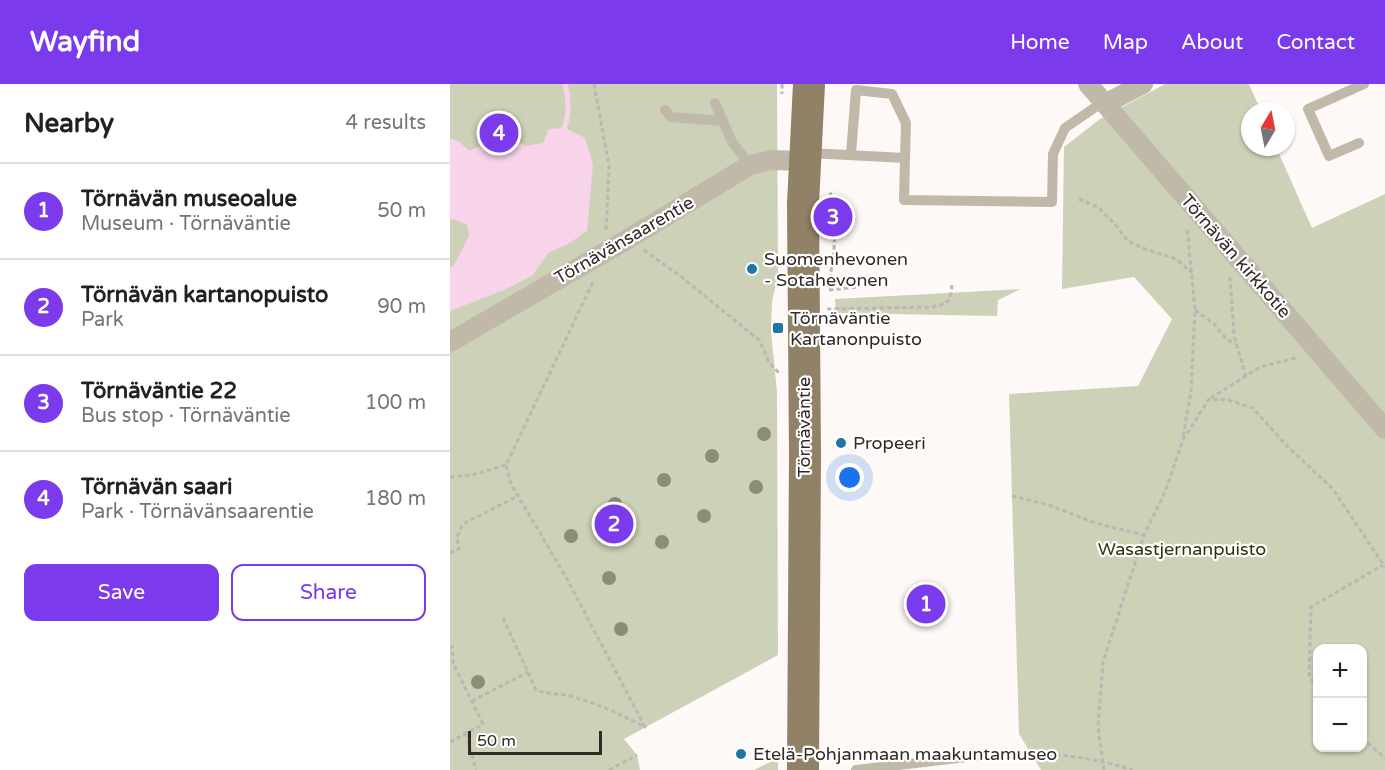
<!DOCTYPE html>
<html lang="en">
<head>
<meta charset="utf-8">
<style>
	:root { --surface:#fff; --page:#f2f2f2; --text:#202124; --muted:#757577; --line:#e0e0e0; --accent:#7c3aed }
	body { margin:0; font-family:"Varela Round",sans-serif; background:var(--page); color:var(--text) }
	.controls { position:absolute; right:18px; bottom:18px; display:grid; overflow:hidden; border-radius:12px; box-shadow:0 2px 4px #0004 }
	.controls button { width:54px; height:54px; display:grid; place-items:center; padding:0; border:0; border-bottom:2px solid var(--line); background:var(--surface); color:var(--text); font:30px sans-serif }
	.compass { position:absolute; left:791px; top:18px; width:54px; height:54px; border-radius:50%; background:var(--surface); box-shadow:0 2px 4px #0004; rotate:10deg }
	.scale { position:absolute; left:18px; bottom:15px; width:134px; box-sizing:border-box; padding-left:6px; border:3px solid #332925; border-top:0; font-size:16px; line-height:21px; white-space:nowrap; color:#332925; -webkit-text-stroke:4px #fff; paint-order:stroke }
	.you { position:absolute; left:400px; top:394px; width:21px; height:21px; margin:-15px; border:4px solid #fff; border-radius:50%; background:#1a73e8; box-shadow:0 0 0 9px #1a73e833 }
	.badge { display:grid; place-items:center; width:39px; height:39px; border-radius:50%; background:var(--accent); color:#fff; font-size:20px; font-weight:700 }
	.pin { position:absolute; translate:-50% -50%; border:3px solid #fff; box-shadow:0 2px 6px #0006 }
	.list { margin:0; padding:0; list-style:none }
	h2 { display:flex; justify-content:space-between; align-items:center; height:78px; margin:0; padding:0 24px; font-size:26px }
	h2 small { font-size:20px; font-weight:400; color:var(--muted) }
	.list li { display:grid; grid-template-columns:39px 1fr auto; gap:18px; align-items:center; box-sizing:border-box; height:96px; padding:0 24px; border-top:2px solid var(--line) }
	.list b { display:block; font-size:22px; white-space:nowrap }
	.list p { margin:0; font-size:20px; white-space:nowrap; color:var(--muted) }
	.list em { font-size:20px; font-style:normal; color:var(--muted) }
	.actions { display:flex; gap:12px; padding:18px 24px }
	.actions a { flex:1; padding:14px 0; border:2px solid var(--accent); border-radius:12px; text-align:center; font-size:21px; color:var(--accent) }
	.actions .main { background:var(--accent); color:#fff }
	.map { position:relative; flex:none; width:935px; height:686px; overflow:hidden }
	header { display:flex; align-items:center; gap:36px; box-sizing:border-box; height:84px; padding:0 30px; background:var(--accent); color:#fff }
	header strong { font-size:28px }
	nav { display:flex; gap:33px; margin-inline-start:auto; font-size:21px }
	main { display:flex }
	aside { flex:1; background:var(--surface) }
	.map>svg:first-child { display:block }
	.green { fill:#ccd1b7; fill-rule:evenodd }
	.water { fill:#f8d4ea }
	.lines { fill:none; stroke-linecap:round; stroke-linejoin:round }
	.stream { stroke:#f8d4ea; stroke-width:5 }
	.river { stroke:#f8d4ea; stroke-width:32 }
	.path { stroke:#bdb6b4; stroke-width:3; stroke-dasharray:4.5 3; stroke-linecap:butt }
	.service { stroke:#c0b9aa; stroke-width:10 }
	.minor { stroke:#c0b9aa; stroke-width:20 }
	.primary { stroke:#908167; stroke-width:32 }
	.tree { fill:#8c8d74 }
	.poi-dot { fill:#1e76a5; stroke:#fff; stroke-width:2 }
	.labels { text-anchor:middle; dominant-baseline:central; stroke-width:4.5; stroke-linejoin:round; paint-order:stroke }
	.street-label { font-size:18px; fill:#332925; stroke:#fff }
	.poi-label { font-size:18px; fill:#332925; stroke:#fff; text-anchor:start }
	.park-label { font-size:18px; fill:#2f3509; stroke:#fff }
</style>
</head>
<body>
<header>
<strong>Wayfind</strong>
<nav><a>Home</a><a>Map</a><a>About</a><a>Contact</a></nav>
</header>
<main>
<aside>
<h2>Nearby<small>4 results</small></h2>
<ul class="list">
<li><span class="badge">1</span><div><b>Törnävän museoalue</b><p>Museum · Törnäväntie</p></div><em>50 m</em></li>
<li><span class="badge">2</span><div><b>Törnävän kartanopuisto</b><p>Park</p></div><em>90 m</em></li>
<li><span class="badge">3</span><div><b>Törnäväntie 22</b><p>Bus stop · Törnäväntie</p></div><em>100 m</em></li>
<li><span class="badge">4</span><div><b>Törnävän saari</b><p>Park · Törnävänsaarentie</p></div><em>180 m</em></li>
</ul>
<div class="actions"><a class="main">Save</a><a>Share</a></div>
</aside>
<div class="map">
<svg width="935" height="686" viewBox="0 0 935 686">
	<rect width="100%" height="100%" fill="#fef9f7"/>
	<!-- green -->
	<path class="green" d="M0 0H327L328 193 322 217 321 248 327 308 328 571 174 655 187 671 190 686H0Z
		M715 0H799L811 27H800V63H826L862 144 935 110V686H591L569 650 559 310 688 302 722 235 684 193 612 205 614 63 650 35ZM868 564H912V664H868Z
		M571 205 548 216 547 232 386 229 385 215Z
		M328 674V686H304Z"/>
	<!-- water -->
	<path class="water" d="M115 44 135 54 143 80 137 147 118 160 98 169 82 192 54 206 0 227V184L4 181 19 152 17 141 4 135 0 136C0 122 0 106 0 93 5 65 38 59 61 53L76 62 93 59 99 45Z"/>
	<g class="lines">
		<!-- stream -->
		<path class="stream" d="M112 48C120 35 119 14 115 0"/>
		<!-- river -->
		<path class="river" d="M0 71 25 92 32 111"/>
		<!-- path -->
		<path class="path" d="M144 0 159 82 156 147
			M332 0V10
			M629 115 648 123 664 139 677 156 692 164 726 175 742 189
			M194 166 229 191 309 256 319 278 329 289
			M780 193 784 251 796 293
			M379 195C387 168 385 133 380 106
			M379 206 408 203
			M377 225 481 223 494 220 500 215 502 201
			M745 226 764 240 777 256 786 260
			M761 314 810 283 849 273
			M733 352 741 308 745 226 737 144
			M0 393 22 391 56 381 144 196
			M562 412 599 421 645 439 694 451
			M0 469 9 465 7 453 13 440 68 412
			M53 534 86 606C99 611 111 609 124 613 149 620 171 631 195 643L116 493 61 400 56 381
			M868 605 859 591 861 523 933 481
			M22 617 78 588
			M16 649 26 686
			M912 654 935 674
			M0 658 33 640 3 579 2 561
			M546 670C590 666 642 673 683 686
			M159 686 187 671
			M654 686 648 643 653 578 694 451 715 408 733 356 759 315 778 316 803 324 836 361 883 405 935 483"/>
		<!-- service -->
		<path class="service" d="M265 19 282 58 300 81
			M215 26 221 33 272 37
			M909 59 879 72 858 25 914 0
			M359 69 455 74 456 39 442 10 406 6 401 70
			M455 74 454 116 602 118 603 70 615 44 647 22 655 20
			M406 686 534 671"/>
		<!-- minor -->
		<path class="minor" d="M638 0 935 345
			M655 20 693 0
			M0 258 178 155 300 81 321 76 355 77"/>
		<!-- primary -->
		<path class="primary" d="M353 686 355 370 353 120 359 0"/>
	</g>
	<!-- trees -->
	<g class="tree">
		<circle cx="314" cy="350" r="7"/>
		<circle cx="262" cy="372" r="7"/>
		<circle cx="214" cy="396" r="7"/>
		<circle cx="306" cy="403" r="7"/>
		<circle cx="165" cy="420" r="7"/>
		<circle cx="254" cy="432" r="7"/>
		<circle cx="121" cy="452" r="7"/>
		<circle cx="212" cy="458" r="7"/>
		<circle cx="159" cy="494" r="7"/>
		<circle cx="171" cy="545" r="7"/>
		<circle cx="28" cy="598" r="7"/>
	</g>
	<!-- markers -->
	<g class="poi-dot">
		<circle cx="302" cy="185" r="6"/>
		<rect x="322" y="238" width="12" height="12" rx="3"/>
		<circle cx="391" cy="359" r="6"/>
		<circle cx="291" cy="670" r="6"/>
	</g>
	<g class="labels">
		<!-- street labels -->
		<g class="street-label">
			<text transform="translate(174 156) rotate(-30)">Törnävänsaarentie</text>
			<text transform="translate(786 172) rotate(49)">Törnävän kirkkotie</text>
			<text transform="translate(354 343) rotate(-90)">Törnäväntie</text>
		</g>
		<!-- poi labels -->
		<g class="poi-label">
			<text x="314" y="175">Suomenhevonen<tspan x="314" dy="21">- Sotahevonen</tspan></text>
			<text x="340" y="234">Törnäväntie<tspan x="340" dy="21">Kartanonpuisto</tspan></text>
			<text x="403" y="359">Propeeri</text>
			<text x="303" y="670">Etelä-Pohjanmaan maakuntamuseo</text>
		</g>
		<!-- park labels -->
		<g class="park-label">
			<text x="732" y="465">Wasastjernanpuisto</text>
		</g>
	</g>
</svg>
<div class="controls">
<button>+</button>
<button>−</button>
</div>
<svg class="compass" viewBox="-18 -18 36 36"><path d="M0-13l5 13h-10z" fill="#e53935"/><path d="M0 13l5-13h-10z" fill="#757577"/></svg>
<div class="scale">50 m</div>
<div class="you"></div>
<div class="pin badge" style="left:476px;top:520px">1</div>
<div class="pin badge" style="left:164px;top:440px">2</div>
<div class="pin badge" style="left:383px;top:133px">3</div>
<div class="pin badge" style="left:49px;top:49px">4</div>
</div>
</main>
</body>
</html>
